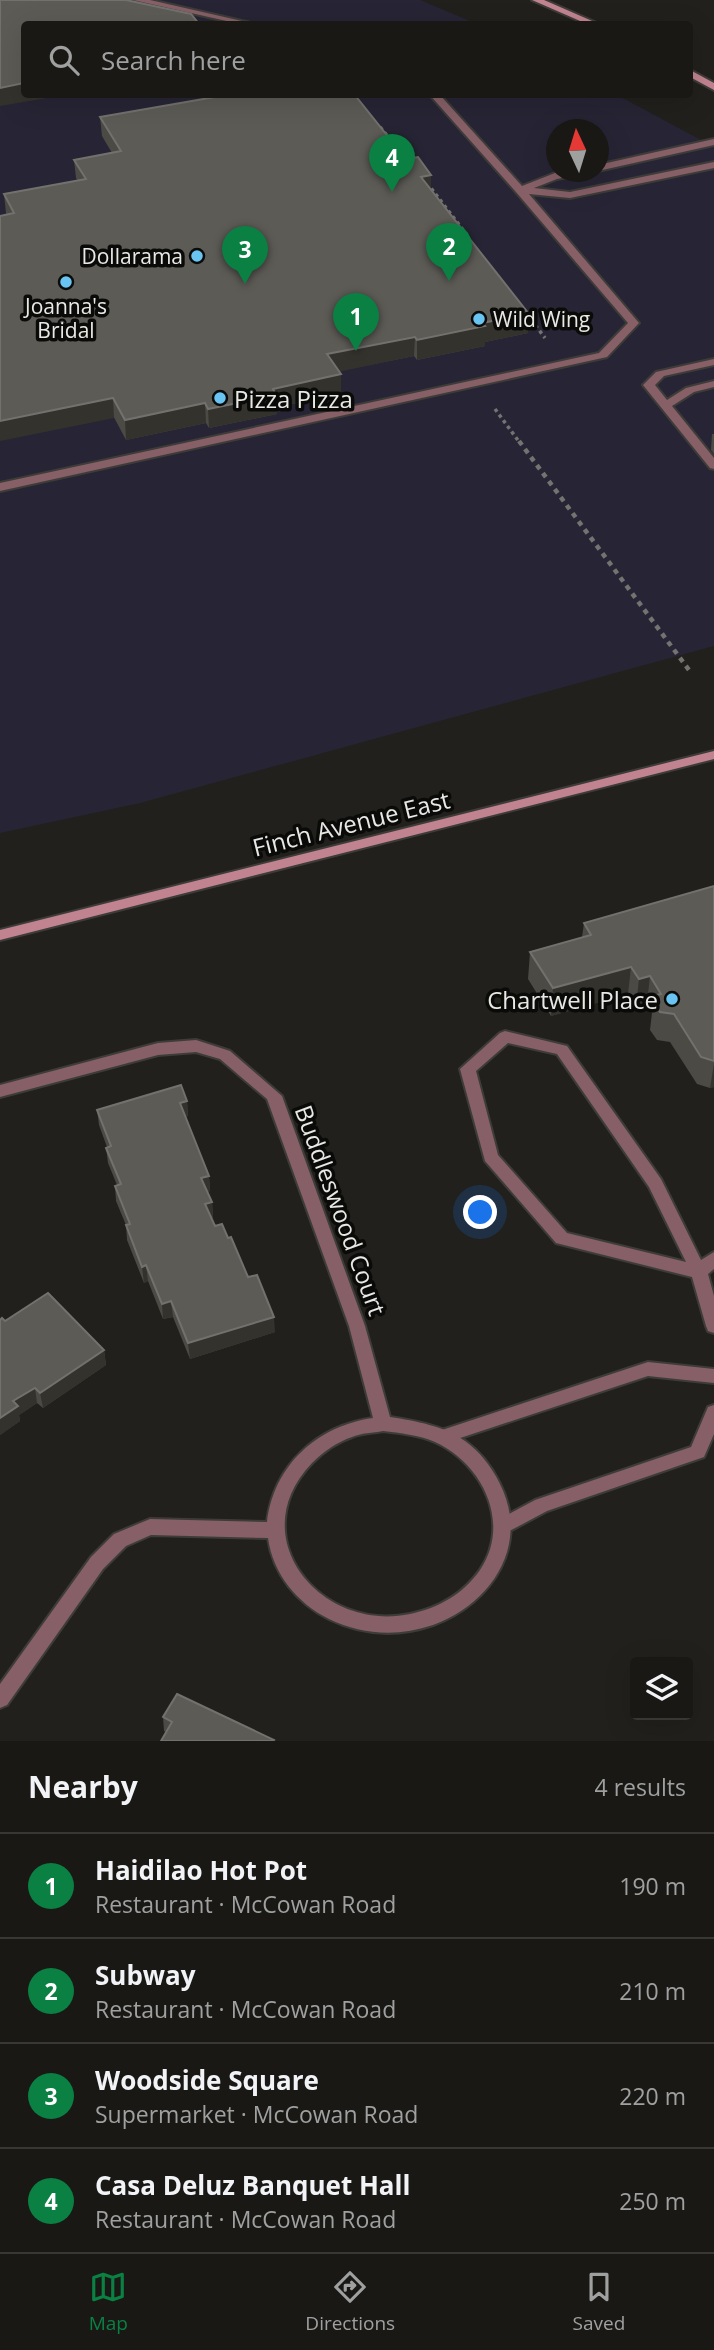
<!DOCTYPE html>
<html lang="en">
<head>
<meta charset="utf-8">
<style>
	:root { --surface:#191815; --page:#22211e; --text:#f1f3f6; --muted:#9fa0a0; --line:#373734; --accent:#0b8043 }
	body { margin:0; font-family:"Open Sans",sans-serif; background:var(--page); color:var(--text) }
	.controls { position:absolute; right:21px; bottom:21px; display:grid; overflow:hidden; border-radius:7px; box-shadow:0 7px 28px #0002 }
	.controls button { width:63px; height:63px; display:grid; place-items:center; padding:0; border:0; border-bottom:2px solid var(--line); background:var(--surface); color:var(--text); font:35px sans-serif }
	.compass { position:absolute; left:546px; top:119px; width:63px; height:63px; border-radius:50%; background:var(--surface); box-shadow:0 7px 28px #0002; rotate:356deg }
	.you { position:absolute; left:481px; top:1213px; width:24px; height:24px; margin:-18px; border:5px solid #fff; border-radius:50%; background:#1a73e8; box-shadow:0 0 0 10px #1a73e833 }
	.badge { display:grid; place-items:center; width:46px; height:46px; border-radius:50%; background:var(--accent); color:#fff; font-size:23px; font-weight:700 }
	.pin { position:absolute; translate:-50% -58px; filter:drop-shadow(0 2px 4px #0008) }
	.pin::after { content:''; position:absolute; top:37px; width:24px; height:21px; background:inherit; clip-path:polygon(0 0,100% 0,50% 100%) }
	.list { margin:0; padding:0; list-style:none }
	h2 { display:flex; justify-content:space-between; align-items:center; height:91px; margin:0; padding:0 28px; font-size:30px }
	h2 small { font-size:23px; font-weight:400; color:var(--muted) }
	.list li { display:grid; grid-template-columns:46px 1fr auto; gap:21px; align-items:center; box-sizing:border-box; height:105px; padding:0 28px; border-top:2px solid var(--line) }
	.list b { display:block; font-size:26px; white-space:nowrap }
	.list p { margin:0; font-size:23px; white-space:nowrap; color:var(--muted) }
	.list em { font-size:23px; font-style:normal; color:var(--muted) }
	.icon { flex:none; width:38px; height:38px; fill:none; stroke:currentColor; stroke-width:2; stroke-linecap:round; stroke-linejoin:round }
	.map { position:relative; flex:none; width:714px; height:1741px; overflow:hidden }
	.search { position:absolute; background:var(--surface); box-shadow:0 7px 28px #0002; left:21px; right:21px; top:21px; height:77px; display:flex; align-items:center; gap:18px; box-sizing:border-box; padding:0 24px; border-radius:7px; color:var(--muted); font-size:26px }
	.sheet { height:511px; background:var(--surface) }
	nav { display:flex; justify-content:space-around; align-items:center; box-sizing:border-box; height:98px; border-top:2px solid var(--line); background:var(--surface); font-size:19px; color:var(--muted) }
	nav a { display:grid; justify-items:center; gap:4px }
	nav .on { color:var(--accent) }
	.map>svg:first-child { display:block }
	.commercial { fill:#272535; fill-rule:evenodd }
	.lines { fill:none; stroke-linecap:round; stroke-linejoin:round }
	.service-casing { stroke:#3d3c38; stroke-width:4 }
	.minor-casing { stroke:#3d3c38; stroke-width:4 }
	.secondary-casing { stroke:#3d3c38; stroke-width:4 }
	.path-far1 { stroke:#747370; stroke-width:3.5; stroke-dasharray:3.5 3.5; stroke-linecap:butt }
	.path { stroke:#747370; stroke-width:4.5; stroke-dasharray:5 5; stroke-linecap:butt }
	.service { fill:#865f67; fill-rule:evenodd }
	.minor { fill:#865f67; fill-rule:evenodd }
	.secondary { fill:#c18390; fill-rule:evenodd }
	.wall { fill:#4c4a45 }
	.shaded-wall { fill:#34322d }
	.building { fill:#5d5b56; stroke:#72716d; stroke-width:2 }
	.poi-dot { fill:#69c4f1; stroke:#0a0a08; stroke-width:2.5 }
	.labels { text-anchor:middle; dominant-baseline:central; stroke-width:7; stroke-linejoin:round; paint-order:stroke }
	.far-poi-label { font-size:21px; fill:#e8e8e5; stroke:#0a0a08; text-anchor:end }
	.poi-label { font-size:24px; fill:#e8e8e5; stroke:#0a0a08; text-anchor:start }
	.street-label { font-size:24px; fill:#e8e8e5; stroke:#0a0a08 }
</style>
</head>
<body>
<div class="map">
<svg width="714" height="1741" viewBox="0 0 714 1741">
	<rect width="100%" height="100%" fill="#21201c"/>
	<!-- commercial -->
	<path class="commercial" d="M0 0H420L477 24H24V94L617 95 714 147V646L140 803 0 833ZM556 130H598V172H556Z"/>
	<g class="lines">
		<defs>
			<path id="service" d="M133 0H150L255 24H240Z
				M429 94H439L522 186 555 173 585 172 584 174 557 179 534 188 570 192 714 162V168L570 198 529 194 639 323 607 357 0 491V483L599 353 628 323 516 192Z
				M714 139V145L598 171V165Z
				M714 359V365L664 376 655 385 667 400 686 388 714 381V387L694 392 672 406 714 458V469L710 468 643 385 656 372Z
				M505 1031 567 1046 661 1179 701 1260 714 1252V1269L708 1274 714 1296V1333L708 1331 706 1326 692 1277 556 1243 485 1161 460 1069 500 1033ZM508 1043 557 1054 649 1187 686 1262 567 1233 498 1155 476 1071Z
				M648 1362 714 1369V1383L648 1376 442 1444 436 1442 433 1437 436 1432 442 1430Z
				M714 1405V1434L704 1457 547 1511 504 1534 498 1532 495 1526 498 1520 535 1500 691 1447 708 1407Z"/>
			<path id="minor" d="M196 1040 230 1051 282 1096 365 1326 390 1417C416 1421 444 1426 465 1441 480 1452 491 1466 499 1482 531 1543 493 1603 433 1625 398 1637 362 1635 329 1619 297 1603 273 1574 268 1538L151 1535 126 1546 103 1569 7 1705 0 1708V1684L91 1557 114 1534 150 1519 267 1522C274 1465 317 1426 373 1418L349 1326 267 1099 220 1059 196 1052 158 1055 0 1097V1085L158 1043ZM383 1431C400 1433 419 1435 435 1442 482 1463 512 1523 480 1570 463 1594 439 1608 410 1614 321 1633 241 1537 312 1463 323 1452 337 1442 352 1437 361 1433 373 1433 383 1431Z"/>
			<path id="secondary" d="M532 0H544L599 24H587Z
				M690 70 714 83V90L690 77Z
				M714 751V759L0 940V930Z"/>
		</defs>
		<!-- service casing -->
		<use href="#service" class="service-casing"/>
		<!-- minor casing -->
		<use href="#minor" class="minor-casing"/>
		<!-- secondary casing -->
		<use href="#secondary" class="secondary-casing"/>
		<!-- path-far1 -->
		<path class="path-far1" d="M380 127 410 163
			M427 183 467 235
			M527 314 545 338
			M495 409 520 443"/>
		<!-- path -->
		<path class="path" d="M519 441 689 670"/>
		<!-- service -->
		<use href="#service" class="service"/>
		<!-- minor -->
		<use href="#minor" class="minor"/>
		<!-- secondary -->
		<use href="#secondary" class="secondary"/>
	</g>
	<!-- wall -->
	<path class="wall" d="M100 117 406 159 431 190 529 314 528 333 485 342V346L417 360 414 356 339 371 341 394 277 407V414L209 428 206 423 126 440 6 213 4 194 78 181 76 178 74 160 112 153 102 136Z
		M712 434H714V454L711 450Z
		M714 886V1087L710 1088 697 1084 670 1042 657 1040 650 1030 652 1013 647 1003 636 1006 628 994 551 1016 528 979 530 952 582 937 584 923Z
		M187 1101 188 1116 185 1117 209 1176 210 1191 207 1192 212 1202 213 1218H211L215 1226 228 1238 248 1277 275 1332 190 1359 173 1317 163 1319 148 1281 144 1283 127 1240 126 1225 116 1201 115 1186 117 1185 108 1163 106 1148 107 1147 99 1125 97 1110Z
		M5 1321 104 1350 106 1365 43 1408 37 1403 19 1415 20 1421 0 1435Z
		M163 1717 274 1741 166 1732 164 1731Z"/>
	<!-- shaded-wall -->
	<path class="shaded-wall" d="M24 83V94H47V98L0 106V88Z
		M431 175V193L421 177Z
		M529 314 528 333 485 342V346L417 360V340L482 323Z
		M415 337 414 356 328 374 327 354Z
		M341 374V394L277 407V414L209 428 208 409 273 389Z
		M113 398 114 418 0 441V421Z
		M205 403 206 423 126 440 125 420Z
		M631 967 628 994 551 1016 553 988Z
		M650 976 647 1003 636 1006 639 979Z
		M714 1064V1087L710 1088Z
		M187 1101 188 1116 181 1119 180 1103Z
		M209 1176 210 1191 203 1193 201 1178Z
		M212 1202 213 1218 206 1220 205 1204Z
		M146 1265 148 1281 144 1283 142 1267Z
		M171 1301 173 1317 163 1319 162 1304Z
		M274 1317 275 1332 190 1359 188 1343Z
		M104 1350 106 1365 43 1408 40 1393Z
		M35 1388 37 1403 19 1415 20 1421 0 1435V1418L13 1401Z"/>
	<!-- building -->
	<path class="building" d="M0 0H126L191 14 199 24H24V83L0 88Z
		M232 94H354L406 159 418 157 431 175 421 177 529 314 482 323 485 326 417 340 415 337 327 354 341 374 273 389 276 395 208 409 205 403 125 420 113 398 0 421V216L14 213 4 194 86 179 74 160 121 151 100 117Z
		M714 886V1061L701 1057 674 1014 660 1012 654 1002 656 995 661 994 650 976 639 979 631 967 553 988 530 952 591 935 584 923Z
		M181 1085 187 1101 180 1103 209 1176 201 1178 212 1202 205 1204 215 1226 222 1224 228 1238 231 1237 248 1277 257 1275 274 1317 188 1343 171 1301 162 1304 146 1265 142 1267 126 1225 130 1224 115 1186 121 1184 106 1148 111 1146 97 1110Z
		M48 1293 104 1350 40 1393 35 1388 13 1401 18 1406 0 1418V1320L2 1318 5 1321Z
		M177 1694 274 1740 273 1741H161L172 1722 163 1717Z"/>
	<!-- markers -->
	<g class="poi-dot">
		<circle cx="197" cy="256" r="7"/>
		<circle cx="66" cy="282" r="7"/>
		<circle cx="479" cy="319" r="7"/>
		<circle cx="220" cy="398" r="7"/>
		<circle cx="672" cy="999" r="7"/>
	</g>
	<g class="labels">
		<!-- far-poi labels -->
		<g class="far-poi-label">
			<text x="183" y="256">Dollarama</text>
			<text x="66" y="306" text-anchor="middle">Joanna's<tspan x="66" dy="24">Bridal</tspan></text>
			<text x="493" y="319" text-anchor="start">Wild Wing</text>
		</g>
		<!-- poi labels -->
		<g class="poi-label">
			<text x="234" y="398">Pizza Pizza</text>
			<text x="658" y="999" text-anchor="end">Chartwell Place</text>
		</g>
		<!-- street labels -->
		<g class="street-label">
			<text transform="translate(351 823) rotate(-14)">Finch Avenue East</text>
			<text transform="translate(341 1210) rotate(70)">Buddleswood Court</text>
		</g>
	</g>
</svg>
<div class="controls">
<button><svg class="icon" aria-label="layers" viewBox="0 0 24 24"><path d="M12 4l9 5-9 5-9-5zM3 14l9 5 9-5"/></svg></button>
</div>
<svg class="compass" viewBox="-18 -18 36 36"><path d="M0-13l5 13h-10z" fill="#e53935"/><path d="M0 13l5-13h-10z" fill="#9fa0a0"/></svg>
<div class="you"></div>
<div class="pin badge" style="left:356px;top:351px">1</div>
<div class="pin badge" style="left:449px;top:281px">2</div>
<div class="pin badge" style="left:245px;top:284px">3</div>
<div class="pin badge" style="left:392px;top:192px">4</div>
<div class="search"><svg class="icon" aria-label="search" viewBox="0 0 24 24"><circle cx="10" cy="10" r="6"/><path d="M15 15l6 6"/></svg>Search here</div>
</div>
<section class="sheet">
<h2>Nearby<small>4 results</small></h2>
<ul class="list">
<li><span class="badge">1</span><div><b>Haidilao Hot Pot</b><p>Restaurant · McCowan Road</p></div><em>190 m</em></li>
<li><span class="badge">2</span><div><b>Subway</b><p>Restaurant · McCowan Road</p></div><em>210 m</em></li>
<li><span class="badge">3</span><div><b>Woodside Square</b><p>Supermarket · McCowan Road</p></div><em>220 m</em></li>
<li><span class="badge">4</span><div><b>Casa Deluz Banquet Hall</b><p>Restaurant · McCowan Road</p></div><em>250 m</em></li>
</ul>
</section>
<nav>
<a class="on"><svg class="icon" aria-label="map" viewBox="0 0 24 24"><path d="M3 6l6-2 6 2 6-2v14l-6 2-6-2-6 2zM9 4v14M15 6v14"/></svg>Map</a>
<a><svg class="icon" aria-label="directions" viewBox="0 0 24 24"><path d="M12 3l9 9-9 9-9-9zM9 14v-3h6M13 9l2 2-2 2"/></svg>Directions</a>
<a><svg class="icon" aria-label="saved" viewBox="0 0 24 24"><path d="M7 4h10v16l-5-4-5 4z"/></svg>Saved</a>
</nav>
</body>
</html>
